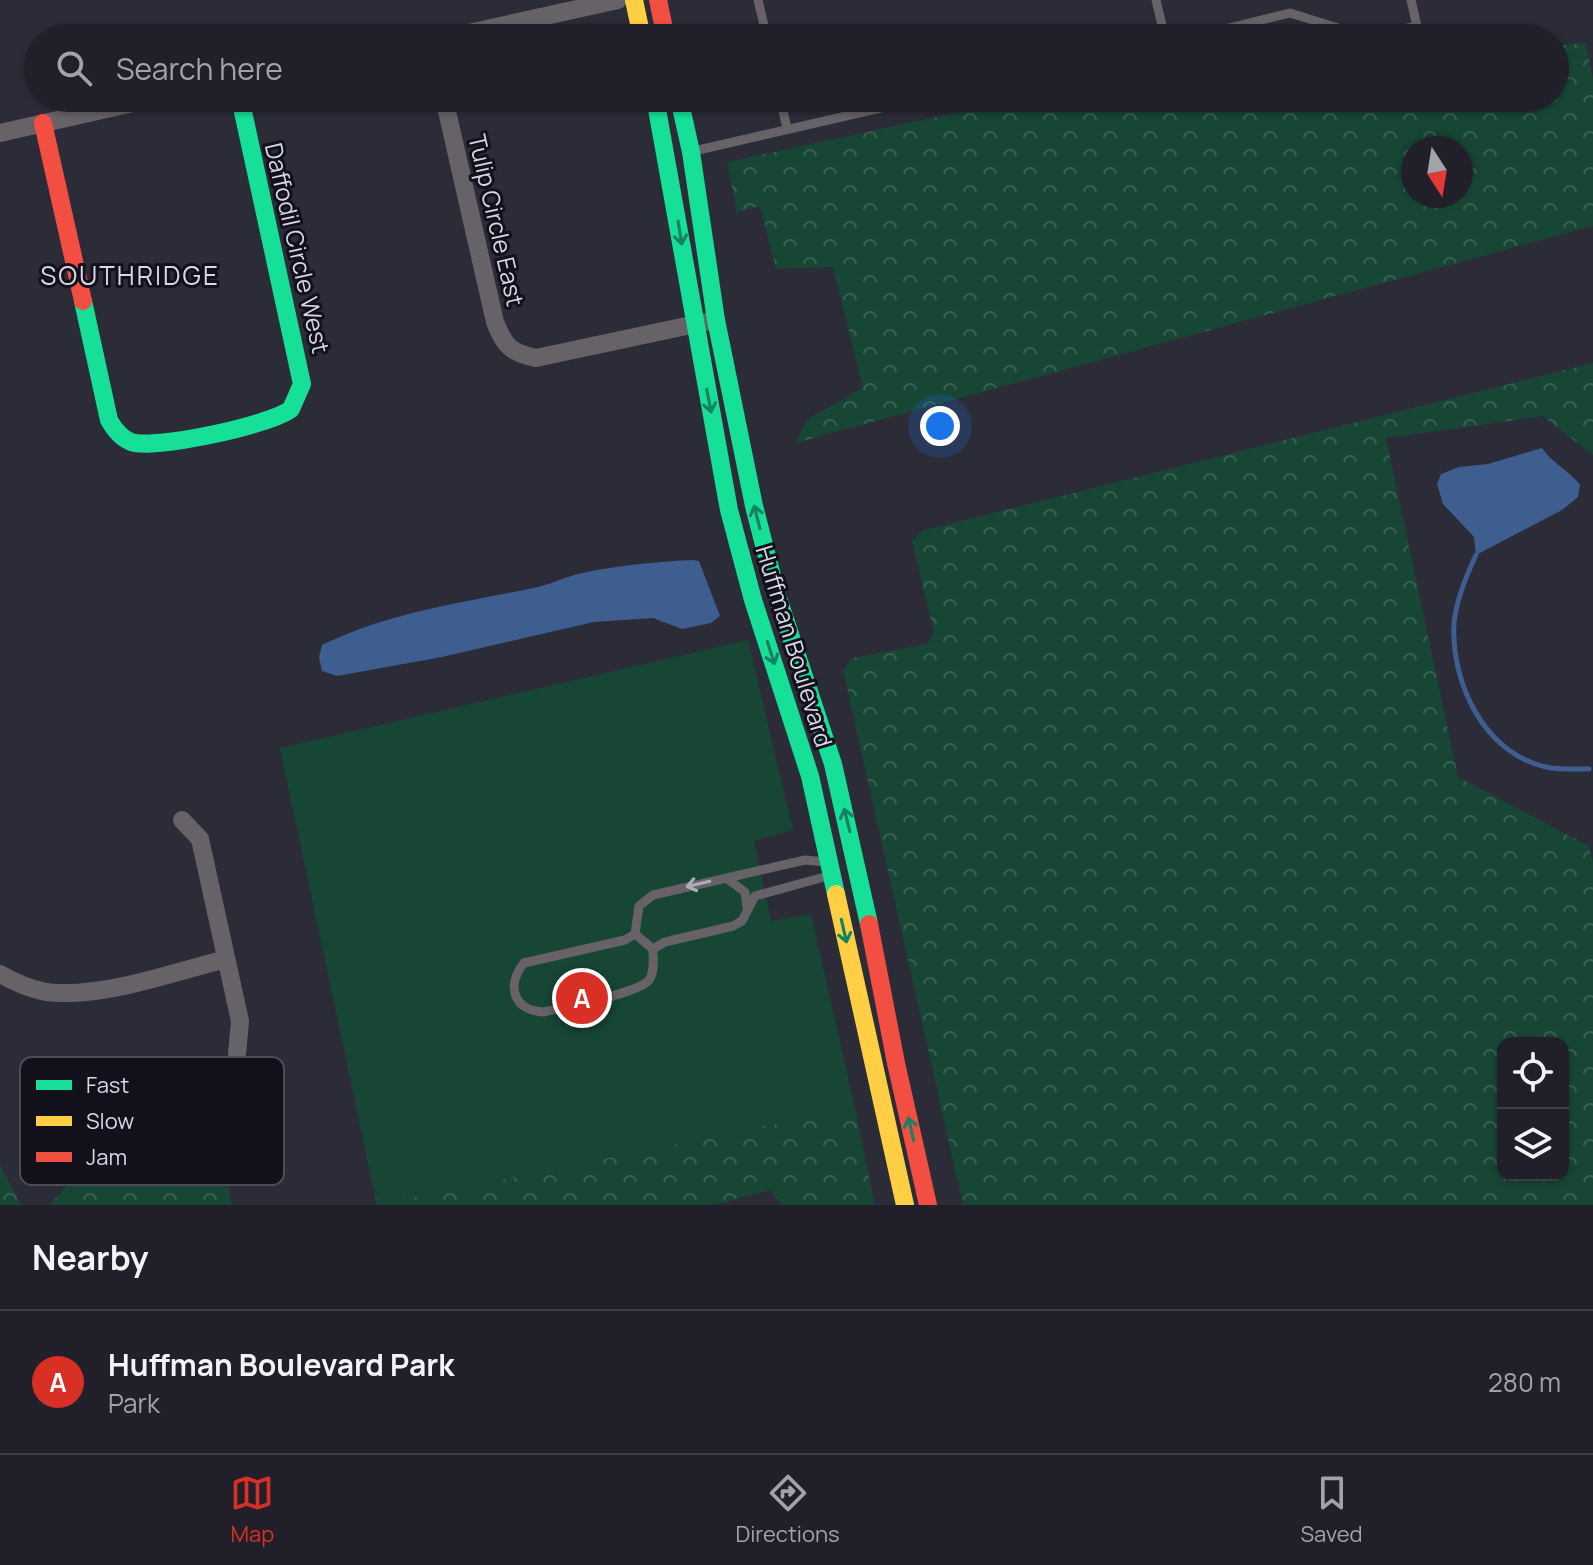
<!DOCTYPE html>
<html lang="en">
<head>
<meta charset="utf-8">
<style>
	:root { --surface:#21202a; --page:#292832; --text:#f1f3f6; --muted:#a2a3a8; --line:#3e3e47; --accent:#d93025 }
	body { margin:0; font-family:Manrope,sans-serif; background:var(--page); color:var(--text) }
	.controls { position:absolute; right:24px; bottom:24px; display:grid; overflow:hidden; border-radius:16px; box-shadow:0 2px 6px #0004 }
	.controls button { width:72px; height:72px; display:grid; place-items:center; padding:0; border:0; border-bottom:2px solid var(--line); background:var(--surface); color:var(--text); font:40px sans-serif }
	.compass { position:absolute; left:1401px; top:136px; width:72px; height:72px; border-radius:50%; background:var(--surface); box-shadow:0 2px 6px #0004; rotate:168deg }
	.you { position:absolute; left:940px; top:426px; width:28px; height:28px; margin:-20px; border:6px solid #fff; border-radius:50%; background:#1a73e8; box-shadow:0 0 0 12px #1a73e833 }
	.badge { display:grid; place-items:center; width:52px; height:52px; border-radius:50%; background:var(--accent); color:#fff; font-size:26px; font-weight:700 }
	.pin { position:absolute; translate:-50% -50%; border:4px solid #fff; box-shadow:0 2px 8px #0006 }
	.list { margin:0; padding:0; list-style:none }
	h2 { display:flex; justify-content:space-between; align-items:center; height:104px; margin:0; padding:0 32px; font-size:34px }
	h2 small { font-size:26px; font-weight:400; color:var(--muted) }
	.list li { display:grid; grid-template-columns:52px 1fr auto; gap:24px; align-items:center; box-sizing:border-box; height:144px; padding:0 32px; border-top:2px solid var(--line) }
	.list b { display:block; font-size:30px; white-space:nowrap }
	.list p { margin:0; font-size:26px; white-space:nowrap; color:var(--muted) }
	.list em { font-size:26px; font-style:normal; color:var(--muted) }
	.icon { flex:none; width:44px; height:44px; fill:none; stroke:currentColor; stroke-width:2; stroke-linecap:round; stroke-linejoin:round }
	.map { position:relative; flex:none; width:1593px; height:1205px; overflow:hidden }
	.search { position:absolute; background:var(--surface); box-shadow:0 2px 6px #0004; left:24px; right:24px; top:24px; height:88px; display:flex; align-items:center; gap:20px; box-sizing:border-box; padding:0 28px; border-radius:44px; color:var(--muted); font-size:30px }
	.sheet { height:248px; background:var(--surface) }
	nav { display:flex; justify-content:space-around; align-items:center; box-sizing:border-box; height:112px; border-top:2px solid var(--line); background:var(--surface); font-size:22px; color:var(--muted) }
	nav a { display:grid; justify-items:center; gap:4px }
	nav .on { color:var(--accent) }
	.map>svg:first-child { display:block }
	.forest { fill:url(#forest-crowns); fill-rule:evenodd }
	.park { fill:#174635 }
	.water { fill:#3e5e90 }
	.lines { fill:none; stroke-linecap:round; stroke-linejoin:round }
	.stream { stroke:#3e5e90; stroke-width:5 }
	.lane { stroke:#676267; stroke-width:9 }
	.street { stroke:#676267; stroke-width:18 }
	.fast { stroke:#16e098; stroke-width:18 }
	.slow { stroke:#ffcf43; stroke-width:18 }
	.jam { stroke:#f24e42; stroke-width:18 }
	.oneway { stroke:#148260 }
	.oneway2 { stroke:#b0adba }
	.labels { text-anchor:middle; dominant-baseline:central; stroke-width:6; stroke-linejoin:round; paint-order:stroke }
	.street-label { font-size:24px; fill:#d7d6e6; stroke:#11101b }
	.neighbourhood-label { font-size:26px; letter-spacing:2px; fill:#d7d6e6; stroke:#11101b }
	.key { fill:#11101b; stroke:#4c4b58; stroke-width:2 }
	.key-label { font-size:22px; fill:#d7d6e6 }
</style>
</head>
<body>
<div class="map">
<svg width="1593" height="1205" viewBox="0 0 1593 1205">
	<defs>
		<pattern id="forest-crowns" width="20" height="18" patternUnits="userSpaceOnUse" patternTransform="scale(2)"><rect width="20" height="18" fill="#174635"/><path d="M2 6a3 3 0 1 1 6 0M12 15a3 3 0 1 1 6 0" fill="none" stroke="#386052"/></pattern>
	</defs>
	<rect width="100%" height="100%" fill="#2c2b38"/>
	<!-- forest -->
	<path class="forest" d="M1586 43 1593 80V226L795 443 808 419 863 388 833 267 776 269 760 206 737 212 727 162 1026 98H1555V46ZM1461 148V196H1413V148Z
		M1593 363V455L1543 416 1386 438 1458 777 1589 846 1593 864V1205H963L843 670 852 658 927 644 934 633 912 541 922 531ZM1503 1043H1563V1175H1503Z
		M280 748 855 1108 875 1205H781L771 1190 713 1205H377Z
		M205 1075 232 1205H50L154 1085Z
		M0 1165 21 1205H0Z"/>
	<!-- park -->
	<path class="park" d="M748 640 793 830 754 841 771 921 811 914 855 1108 378 1205 280 748Z"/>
	<!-- water -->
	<path class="water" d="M1542 448C1553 464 1569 470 1580 485L1578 497 1562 510 1476 555 1474 537 1443 504 1437 484 1441 474 1459 467 1488 464Z
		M692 560 699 561 720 616 711 623 682 629 653 618 594 622 442 657 337 676 322 671 319 657 322 645C387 613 459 603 529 589 547 586 564 577 582 573 619 565 655 562 692 560Z"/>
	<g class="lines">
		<!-- stream -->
		<path class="stream" d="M1476 555C1466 576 1456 600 1454 624 1451 683 1484 753 1546 767 1560 770 1576 769 1589 769"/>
		<!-- lane -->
		<path class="lane" d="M758 0 767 38
			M1156 0 1165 38
			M1189 38 1290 13 1367 37 1417 26 1411 0
			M780 98 787 128
			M694 151 924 98
			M726 878 745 892 747 907
			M635 934 653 949C653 958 655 972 649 980 637 994 565 1007 544 1012 513 1011 506 985 524 963L625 940Z
			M635 934 639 906 653 895 805 860 826 862
			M653 949 665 942 733 926 742 921 755 896 828 876"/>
		<!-- street -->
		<path class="street" d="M446 38 618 0
			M444 98 495 322C505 346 509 352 536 358L705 322
			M0 133 155 98
			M182 820 200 839 240 1021 237 1054
			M0 974C18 984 39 993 59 993 111 995 175 972 226 959"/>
		<!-- fast -->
		<path class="fast" d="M655 98 729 510 753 600 810 776 836 894
			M679 98 691 152 716 320 754 506 777 595 833 764 869 924
			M83 301 109 420C114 429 121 438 131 442 155 450 271 425 291 409L302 384 240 98"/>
		<!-- slow -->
		<path class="slow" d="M634 0 642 38
			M836 894 905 1205"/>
		<!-- jam -->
		<path class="jam" d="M658 0 666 38
			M43 123 83 301
			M869 924 896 1063 928 1205"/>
	</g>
	<!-- one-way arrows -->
	<defs><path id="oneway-shaft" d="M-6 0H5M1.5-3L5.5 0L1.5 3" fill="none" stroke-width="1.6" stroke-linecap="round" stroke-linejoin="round" transform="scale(2)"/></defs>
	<g class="oneway">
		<use href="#oneway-shaft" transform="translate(680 233) rotate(81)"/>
		<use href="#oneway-shaft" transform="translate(709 401) rotate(79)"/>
		<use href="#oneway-shaft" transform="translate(757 517) rotate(-104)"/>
		<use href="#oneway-shaft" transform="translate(771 653) rotate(72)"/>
		<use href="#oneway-shaft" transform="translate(847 820) rotate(-104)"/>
		<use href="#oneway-shaft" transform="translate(844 931) rotate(77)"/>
		<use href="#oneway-shaft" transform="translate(911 1129) rotate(-103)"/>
	</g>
	<use class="oneway2" href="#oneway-shaft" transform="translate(698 884) rotate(167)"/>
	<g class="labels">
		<!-- street labels -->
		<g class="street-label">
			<text transform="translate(497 220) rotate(77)">Tulip Circle East</text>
			<text transform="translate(298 248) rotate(77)">Daffodil Circle West</text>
			<text transform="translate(795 646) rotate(73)">Huffman Boulevard</text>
		</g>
		<!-- neighbourhood labels -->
		<g class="neighbourhood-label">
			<text x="130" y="275">SOUTHRIDGE</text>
		</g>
	</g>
	<!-- legend -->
	<rect x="20" y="1057" width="264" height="128" rx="12" class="key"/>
	<rect x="36" y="1080" width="36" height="10" fill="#16e098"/>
	<rect x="36" y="1116" width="36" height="10" fill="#ffcf43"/>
	<rect x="36" y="1152" width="36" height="10" fill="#f24e42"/>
	<g class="key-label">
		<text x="86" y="1093">Fast</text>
		<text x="86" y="1129">Slow</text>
		<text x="86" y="1165">Jam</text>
	</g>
</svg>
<div class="controls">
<button><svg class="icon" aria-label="locate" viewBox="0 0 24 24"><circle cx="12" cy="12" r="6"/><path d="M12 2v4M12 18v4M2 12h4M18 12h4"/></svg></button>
<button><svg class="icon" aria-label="layers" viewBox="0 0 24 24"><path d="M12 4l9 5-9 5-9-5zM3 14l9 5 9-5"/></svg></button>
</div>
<svg class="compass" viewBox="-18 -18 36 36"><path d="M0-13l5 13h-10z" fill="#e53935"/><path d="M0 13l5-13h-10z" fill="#a2a3a8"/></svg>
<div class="you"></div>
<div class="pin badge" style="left:582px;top:998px">A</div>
<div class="search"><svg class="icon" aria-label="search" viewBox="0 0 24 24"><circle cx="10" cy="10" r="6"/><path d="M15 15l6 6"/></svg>Search here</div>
</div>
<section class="sheet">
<h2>Nearby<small></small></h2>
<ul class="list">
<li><span class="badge">A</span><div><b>Huffman Boulevard Park</b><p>Park</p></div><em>280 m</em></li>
</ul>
</section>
<nav>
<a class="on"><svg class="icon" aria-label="map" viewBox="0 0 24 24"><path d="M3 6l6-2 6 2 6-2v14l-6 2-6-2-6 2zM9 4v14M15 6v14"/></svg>Map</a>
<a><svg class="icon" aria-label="directions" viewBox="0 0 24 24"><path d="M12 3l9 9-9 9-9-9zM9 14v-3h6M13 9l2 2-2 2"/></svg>Directions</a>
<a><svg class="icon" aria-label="saved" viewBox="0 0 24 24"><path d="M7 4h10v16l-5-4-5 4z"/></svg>Saved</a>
</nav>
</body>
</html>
